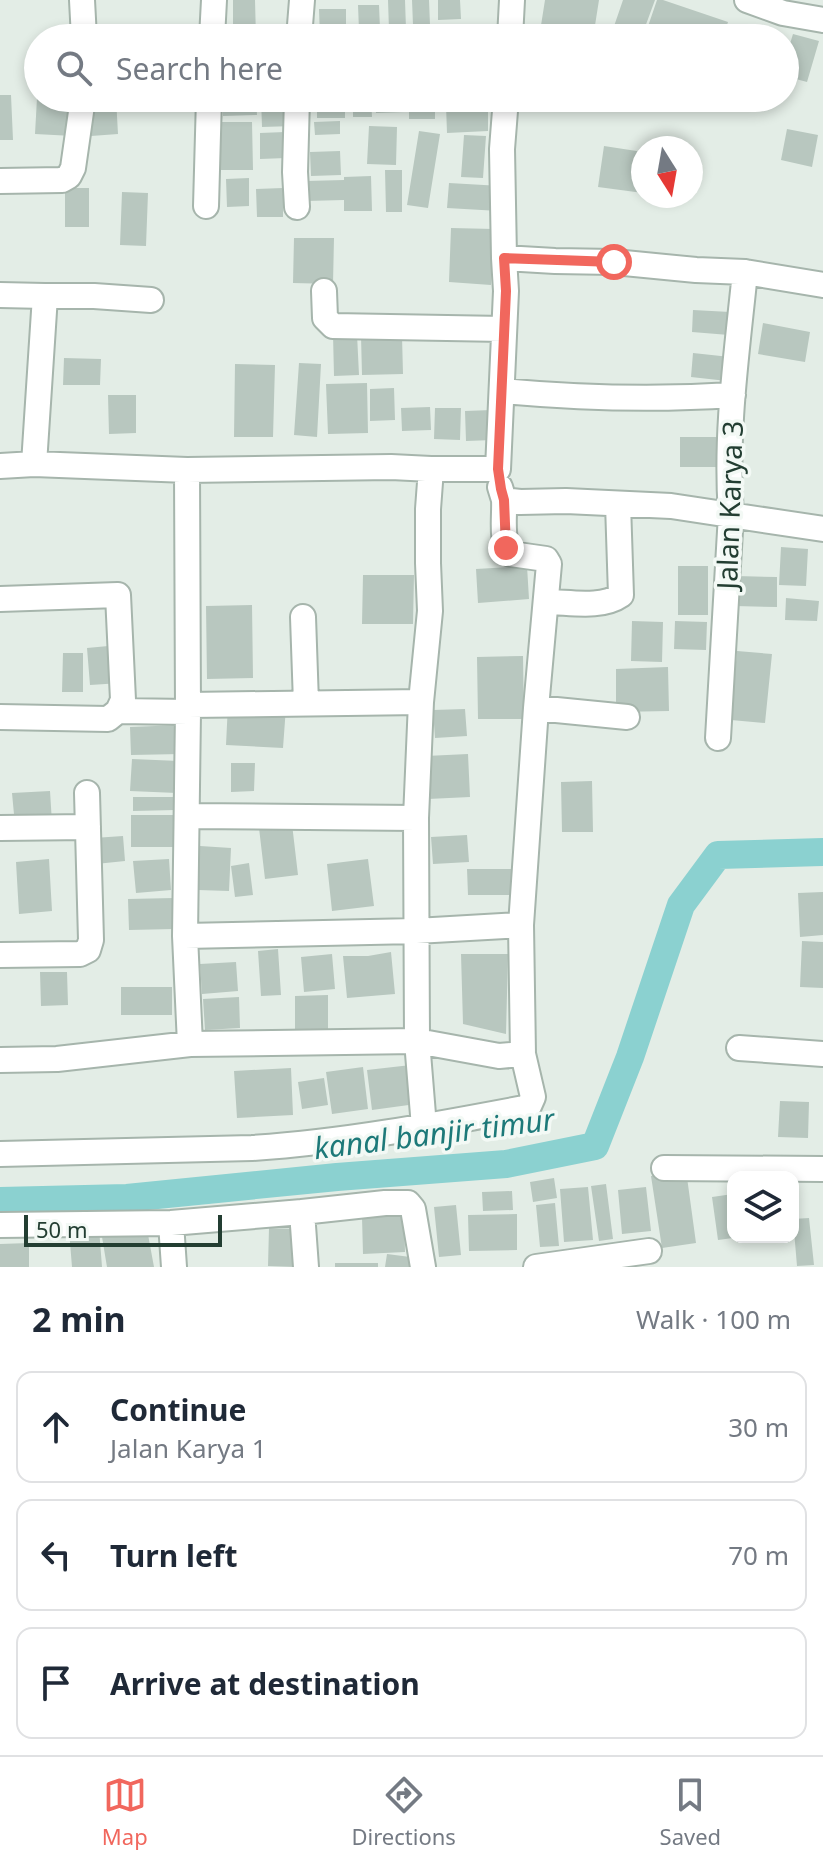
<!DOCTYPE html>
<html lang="en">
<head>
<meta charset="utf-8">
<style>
	:root { --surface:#fff; --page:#f2f2f3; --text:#1f2937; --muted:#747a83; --line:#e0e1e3; --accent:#f1675d }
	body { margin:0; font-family:"Noto Sans",sans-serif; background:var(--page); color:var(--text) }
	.controls { position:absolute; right:24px; bottom:24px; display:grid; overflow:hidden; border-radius:16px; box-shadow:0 4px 12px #0003 }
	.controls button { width:72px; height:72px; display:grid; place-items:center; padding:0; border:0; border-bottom:2px solid var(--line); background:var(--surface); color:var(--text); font:40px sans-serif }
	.compass { position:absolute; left:631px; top:136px; width:72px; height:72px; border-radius:50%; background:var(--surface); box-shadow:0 4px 12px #0003; rotate:169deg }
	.scale { position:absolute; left:24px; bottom:20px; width:198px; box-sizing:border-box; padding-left:8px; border:4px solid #233e32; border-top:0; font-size:22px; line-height:28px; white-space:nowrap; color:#233e32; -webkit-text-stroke:6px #f3f9f5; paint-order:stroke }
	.stop { position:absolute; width:24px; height:24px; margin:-18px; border:6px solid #f1675d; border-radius:50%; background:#fff }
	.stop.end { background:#f1675d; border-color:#fff; box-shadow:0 2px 8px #0008 }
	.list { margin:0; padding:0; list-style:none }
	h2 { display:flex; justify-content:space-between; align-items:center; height:104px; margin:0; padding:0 32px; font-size:34px }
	h2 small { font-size:26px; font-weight:400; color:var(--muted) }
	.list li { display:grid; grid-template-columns:52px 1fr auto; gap:24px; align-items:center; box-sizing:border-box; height:112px; margin:0 16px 16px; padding:0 16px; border:2px solid var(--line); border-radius:16px }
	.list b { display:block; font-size:30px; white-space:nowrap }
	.list p { margin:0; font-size:26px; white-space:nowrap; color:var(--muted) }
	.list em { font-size:26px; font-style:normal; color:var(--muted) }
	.icon { flex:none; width:44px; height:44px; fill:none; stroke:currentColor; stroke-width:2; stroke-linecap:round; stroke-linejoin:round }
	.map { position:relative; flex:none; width:823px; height:1267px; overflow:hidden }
	.search { position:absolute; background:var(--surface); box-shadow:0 4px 12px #0003; left:24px; right:24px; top:24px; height:88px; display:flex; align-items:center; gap:20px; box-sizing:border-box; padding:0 28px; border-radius:44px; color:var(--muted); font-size:30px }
	.sheet { height:488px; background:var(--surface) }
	nav { display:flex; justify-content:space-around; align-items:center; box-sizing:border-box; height:112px; border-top:2px solid var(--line); background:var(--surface); font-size:22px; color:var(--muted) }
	nav a { display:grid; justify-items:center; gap:4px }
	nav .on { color:var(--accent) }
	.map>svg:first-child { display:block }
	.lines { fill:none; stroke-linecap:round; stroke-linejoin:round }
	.canal { stroke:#8bd1d0; stroke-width:28 }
	.building { fill:#b8c7bf }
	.minor-casing { stroke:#a6b5ac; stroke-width:28 }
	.minor { stroke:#fff; stroke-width:24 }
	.route { stroke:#f1675d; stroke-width:10 }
	.labels { text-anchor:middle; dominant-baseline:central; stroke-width:7; stroke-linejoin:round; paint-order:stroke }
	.street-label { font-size:28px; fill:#233e32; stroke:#f3f9f5 }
	.water-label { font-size:30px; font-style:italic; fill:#1d7979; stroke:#f3f9f5 }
</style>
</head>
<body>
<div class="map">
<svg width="823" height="1267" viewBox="0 0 823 1267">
	<rect width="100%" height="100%" fill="#e3ede6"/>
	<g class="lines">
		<!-- canal -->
		<path class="canal" d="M0 1201 127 1198 337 1177 506 1164 595 1146 630 1057 681 905 718 855 823 852"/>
	</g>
	<!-- building -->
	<path class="building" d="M233 0H255L256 38H233Z
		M388 0H405L406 29 389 30Z
		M412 0H429L430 25H413Z
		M438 0H460L461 19 438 20Z
		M545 0H599L593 38H539Z
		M623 0H655L641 38H621L611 35Z
		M657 0H663L728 22 723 38H644Z
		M358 5H379L380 29 359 30Z
		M319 9H346V38H320Z
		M793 34 819 41 807 82 785 76V60Z
		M0 95H11L13 140H0Z
		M37 98H74L73 136 35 134Z
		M89 98H116L118 134 91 136Z
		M223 98H256L257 115 223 116Z
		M261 98H293L294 126 262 127Z
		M353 98H371L372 117H353Z
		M375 98H403L404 112 376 113Z
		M409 98H435V119H409Z
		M488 104V131L447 133 446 105Z
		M317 105H345V118H317Z
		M340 121V134L315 135 314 122Z
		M220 122H252L253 170H221Z
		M369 126 397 127 396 165 367 164Z
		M787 129 818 135 812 167 781 160Z
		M419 131 440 134 428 208 407 205Z
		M285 132 286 158 260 159V133Z
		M464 135 486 136 483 178 461 177Z
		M604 146 643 152V193L598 187Z
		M340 151 341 175 311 176 310 152Z
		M385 170H402V212H386Z
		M371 176 372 211H344V200L306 201V181L344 180V177Z
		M249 178V206L227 207 226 179Z
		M449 183 501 186 499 211 447 208Z
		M65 188H89V227H65Z
		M283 188V217H257L256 189Z
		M122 192 148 193 146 246 120 245Z
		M451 228 494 229 491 285 449 282Z
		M294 238H334L333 284 293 283Z
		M693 310 730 312 729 335 692 332Z
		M763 323 810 332 805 362 758 354Z
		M333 334H357L359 375 334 376Z
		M361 336H402L403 374 362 375Z
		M693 353 730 357 727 381 691 377Z
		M64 358 101 359 100 385H63Z
		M299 363 321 364 317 437 294 435Z
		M235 364 275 365 273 437H234Z
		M367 383 368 433 328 434 326 384Z
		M394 388 395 420 370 421V389Z
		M108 395H136V433L109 434Z
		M430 407 431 430 402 431 401 408Z
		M435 408H461L460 440 434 439Z
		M492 410 493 440 466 441 465 411Z
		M680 437H717V467H680Z
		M781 547 808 549 806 586 779 585Z
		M527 566 529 599 478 603 476 569Z
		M678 566H708V615H678Z
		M363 575H414L413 624H362Z
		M736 576 777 577V607L735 606Z
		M786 598 819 601 817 621 785 620Z
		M252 605 253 678 207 679 206 606Z
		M632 621 663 622 662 662 631 661Z
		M675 621 707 622 706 650 674 649Z
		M119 645 121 683 90 685 87 648Z
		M737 651 772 654 765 723 731 720Z
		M63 653H83V692H62Z
		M523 656 524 719H478L477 657Z
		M668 667 669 711 616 712V669Z
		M228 704 286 707 283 748 226 745Z
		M465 709 467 736 435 738 433 710Z
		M180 725 181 754 131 755 130 727Z
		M468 754 470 797 428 799 426 756Z
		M132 759 179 761 177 793 130 791Z
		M231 763H255L254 791 231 792Z
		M592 781 593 832H562L561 782Z
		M50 791 52 823 15 825 12 793Z
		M133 797H174L175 810 133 811Z
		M131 815H173V847H131Z
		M292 824 298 875 265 879 259 828Z
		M467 835 469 862 433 864 431 837Z
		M123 836 125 861 96 864 94 838Z
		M200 846 231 848 229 891 198 890Z
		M49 859 52 911 19 914 16 862Z
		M169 859 171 890 136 893 133 861Z
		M368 859 374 906 332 911 327 864Z
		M249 863 253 895 235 897 231 866Z
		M467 869H513V895H468Z
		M823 892V935L800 937 798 893Z
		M174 898V929L129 930 128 899Z
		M802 941 823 942V988L800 987Z
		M278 949 281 995 261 996 258 951Z
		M391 952 395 994 347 998 343 956H368Z
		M332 954 335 989 304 992 301 957Z
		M461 954H508L506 1034 463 1024Z
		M236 962 238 991 202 994 200 964Z
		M40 972H67L68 1005 41 1006Z
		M121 987H172V1015H121Z
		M328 995V1039H295V996Z
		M239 997 240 1028 205 1030 203 999Z
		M411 1065 416 1104 372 1110 367 1070Z
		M363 1067 368 1109 332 1114 326 1072Z
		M291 1068 293 1115 237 1118 234 1071Z
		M324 1078 328 1105 302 1109 298 1082Z
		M780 1101 809 1102 808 1138 778 1137Z
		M686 1170 696 1243 662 1248 651 1176Z
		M554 1178 557 1198 533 1202 530 1182Z
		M606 1184 613 1239 599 1241 591 1186Z
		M588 1187 593 1240 564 1242 560 1189Z
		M646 1187 651 1231 622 1234 618 1190Z
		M512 1191 513 1210 483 1211 482 1192Z
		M733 1194V1238L718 1240 712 1197Z
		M555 1203 559 1246 540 1247 536 1205Z
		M456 1205 461 1255 439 1257 434 1207Z
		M517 1214V1250L469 1251 468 1215Z
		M404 1216 405 1252 363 1254 362 1217Z
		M809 1218 814 1265 797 1266 793 1219Z
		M99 1228 102 1267H72L69 1230Z
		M269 1228 297 1229 296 1267 268 1266Z
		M147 1229 154 1267H107L102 1237Z
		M29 1243V1267H0V1244Z
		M387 1254 418 1258 417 1267H385Z
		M335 1263H378V1267H335Z"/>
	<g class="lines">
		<defs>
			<path id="minor" d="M82 0 84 38
				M747 0 783 13 823 20
				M212 38 214 0
				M299 38 302 0
				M510 38 512 0
				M0 181 62 180 69 176 73 168 83 98
				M206 206 209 98
				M297 207 295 172 297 98
				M504 258 555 261 614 262 696 270 745 272 823 285
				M324 291 325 318 333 326 504 329
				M0 295 45 296 34 464 187 470
				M45 296H94L151 300
				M503 391C579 398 657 400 733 395
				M0 466 34 464
				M500 487 504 500 520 502 566 501 671 506 823 529
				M0 599 118 595 123 700 118 711 108 719 0 717
				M546 602C569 602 601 609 621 595L618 504
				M303 617 306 703
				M188 705 421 702
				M536 708 627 717
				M118 711 188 712
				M718 738 731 514C725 433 737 352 745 272
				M187 816 416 818
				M0 828 88 827
				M185 936 416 931 521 925
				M0 955 80 954 88 950 91 940 87 793
				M190 1044 185 936 188 712 187 470 391 467 431 469H498L506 291 504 258 502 149 506 98
				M739 1048 823 1054
				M0 1060 57 1059 190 1044 417 1041 499 1056 523 1054
				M424 1127 417 1041 416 818 421 702 430 611 428 563V509L431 469
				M0 1154 252 1148C344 1142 434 1125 524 1108L529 1106 533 1097 523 1054 521 925 536 708 549 564 546 559 511 554C500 542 505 516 504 500
				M664 1168 823 1169
				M302 1212 385 1203H408L413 1209 423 1267
				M171 1223 174 1267
				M0 1225 171 1223 302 1212 306 1267
				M536 1267 649 1251"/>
		</defs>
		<!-- minor casing -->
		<use href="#minor" class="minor-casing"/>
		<!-- minor -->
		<use href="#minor" class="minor"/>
	</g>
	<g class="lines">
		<!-- route -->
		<path class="route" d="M506 548 504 500 501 489 498 469 506 291 504 258 614 262"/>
	</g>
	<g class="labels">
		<!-- street labels -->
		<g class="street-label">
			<text transform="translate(729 505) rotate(-88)">Jalan Karya 3</text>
		</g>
		<!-- water labels -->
		<g class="water-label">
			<text transform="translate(434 1133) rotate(-7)">kanal banjir timur</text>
		</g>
	</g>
</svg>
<div class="controls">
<button><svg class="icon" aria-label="layers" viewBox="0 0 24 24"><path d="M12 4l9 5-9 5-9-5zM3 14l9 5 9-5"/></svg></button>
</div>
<svg class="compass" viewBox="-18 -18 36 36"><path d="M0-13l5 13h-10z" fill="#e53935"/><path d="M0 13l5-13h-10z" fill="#747a83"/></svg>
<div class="scale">50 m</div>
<div class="stop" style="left:614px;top:262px"></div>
<div class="stop end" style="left:506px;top:548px"></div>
<div class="search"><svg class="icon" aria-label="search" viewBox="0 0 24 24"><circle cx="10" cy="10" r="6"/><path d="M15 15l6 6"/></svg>Search here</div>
</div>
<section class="sheet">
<h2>2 min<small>Walk · 100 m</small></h2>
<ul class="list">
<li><svg class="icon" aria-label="ahead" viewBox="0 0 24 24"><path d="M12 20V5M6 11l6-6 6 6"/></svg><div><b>Continue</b><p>Jalan Karya 1</p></div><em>30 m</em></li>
<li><svg class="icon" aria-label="left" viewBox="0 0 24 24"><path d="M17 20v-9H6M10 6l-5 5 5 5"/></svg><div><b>Turn left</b></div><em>70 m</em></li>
<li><svg class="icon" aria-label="arrive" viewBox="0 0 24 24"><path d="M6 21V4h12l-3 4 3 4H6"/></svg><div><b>Arrive at destination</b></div></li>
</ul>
</section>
<nav>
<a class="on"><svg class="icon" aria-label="map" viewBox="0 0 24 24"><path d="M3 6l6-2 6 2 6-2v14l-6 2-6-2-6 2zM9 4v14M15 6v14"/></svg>Map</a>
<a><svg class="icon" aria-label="directions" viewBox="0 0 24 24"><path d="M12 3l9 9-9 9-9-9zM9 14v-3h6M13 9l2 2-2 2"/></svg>Directions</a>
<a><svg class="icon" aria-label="saved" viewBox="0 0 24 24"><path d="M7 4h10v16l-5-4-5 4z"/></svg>Saved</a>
</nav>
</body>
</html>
